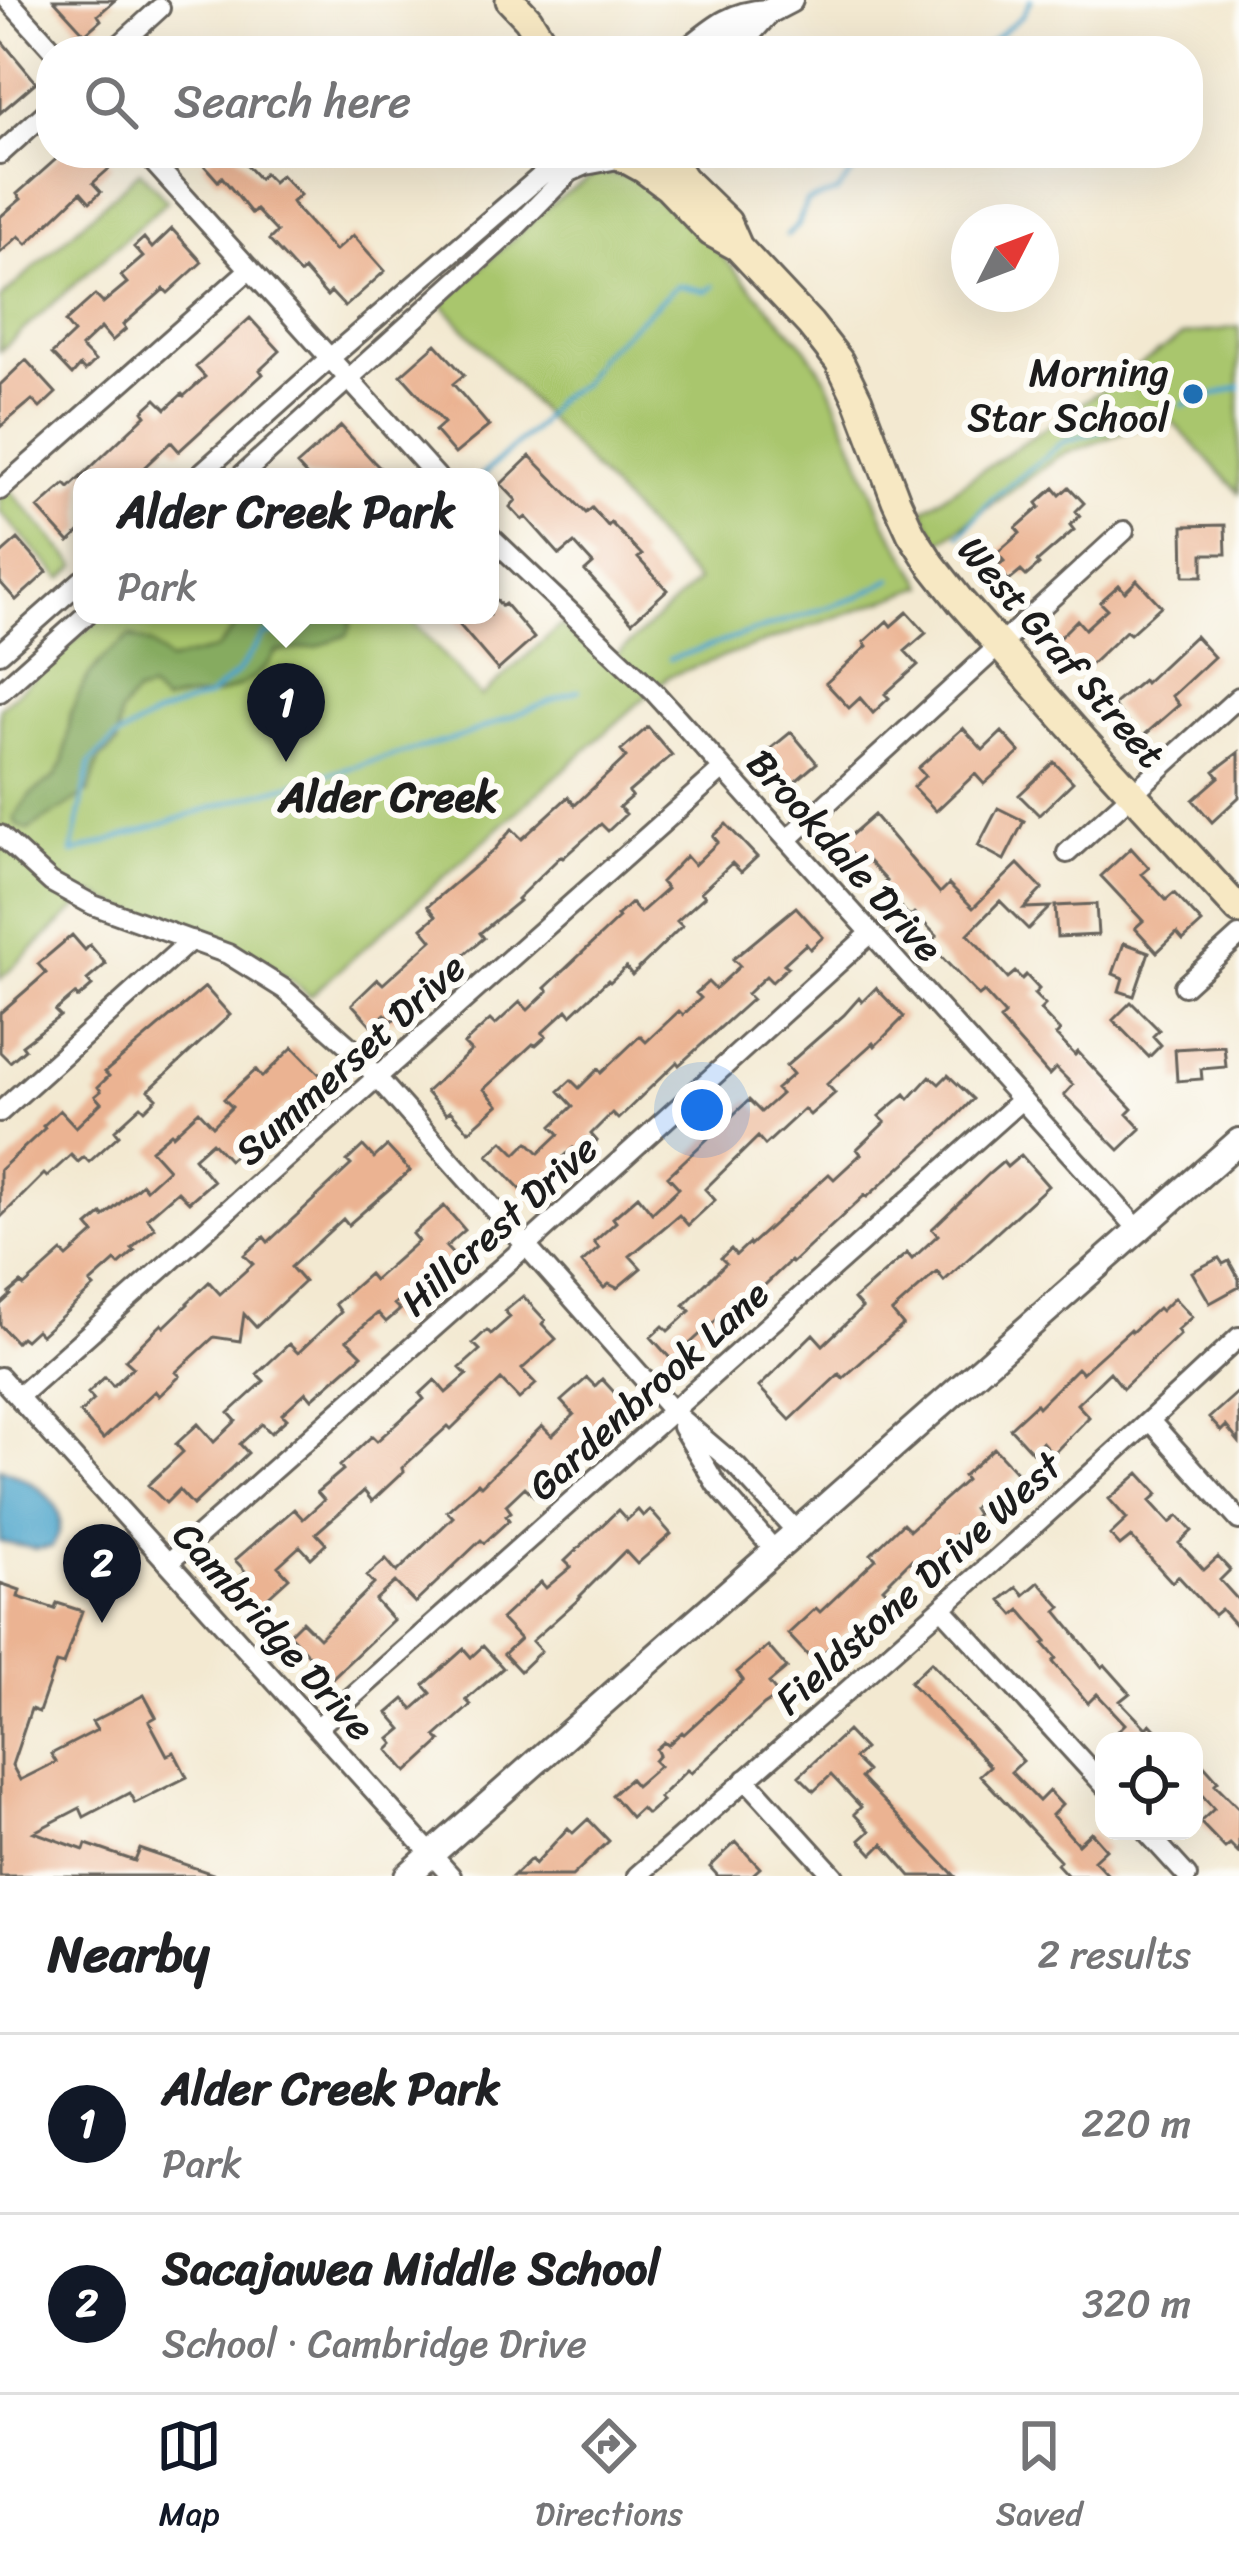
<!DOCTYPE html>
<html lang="en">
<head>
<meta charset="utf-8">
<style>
	:root { --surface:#fff; --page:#f2f2f2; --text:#202124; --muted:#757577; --line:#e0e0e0; --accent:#111827 }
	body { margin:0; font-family:Sriracha,sans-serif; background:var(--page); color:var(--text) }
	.controls { position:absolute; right:36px; bottom:36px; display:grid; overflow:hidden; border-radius:24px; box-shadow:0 12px 48px #0002 }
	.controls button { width:108px; height:108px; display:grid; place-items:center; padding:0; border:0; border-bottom:3px solid var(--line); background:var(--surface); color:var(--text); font:60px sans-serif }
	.compass { position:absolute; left:951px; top:204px; width:108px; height:108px; border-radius:50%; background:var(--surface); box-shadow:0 12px 48px #0002; rotate:48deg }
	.you { position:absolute; left:702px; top:1110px; width:42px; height:42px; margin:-30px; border:9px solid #fff; border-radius:50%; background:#1a73e8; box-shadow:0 0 0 18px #1a73e833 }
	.badge { display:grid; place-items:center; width:78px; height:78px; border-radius:50%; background:var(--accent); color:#fff; font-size:39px; font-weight:700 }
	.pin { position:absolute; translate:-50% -99px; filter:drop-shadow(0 3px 6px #0008) }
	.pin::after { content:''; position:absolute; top:63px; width:42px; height:36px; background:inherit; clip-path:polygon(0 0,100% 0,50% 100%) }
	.popup { position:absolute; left:73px; top:468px; width:426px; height:156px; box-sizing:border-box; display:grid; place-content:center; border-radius:24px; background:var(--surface); filter:drop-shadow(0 3px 9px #0005); font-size:39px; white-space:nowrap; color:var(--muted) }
	.popup b { font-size:45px; color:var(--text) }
	.popup::after { content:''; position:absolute; left:50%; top:100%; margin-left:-24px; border:24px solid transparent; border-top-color:var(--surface) }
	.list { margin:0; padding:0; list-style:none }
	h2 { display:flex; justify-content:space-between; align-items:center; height:156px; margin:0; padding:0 48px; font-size:51px }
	h2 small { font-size:39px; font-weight:400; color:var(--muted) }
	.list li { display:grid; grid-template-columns:78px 1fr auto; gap:36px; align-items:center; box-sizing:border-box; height:180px; padding:0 48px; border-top:3px solid var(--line) }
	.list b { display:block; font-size:45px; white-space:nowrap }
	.list p { margin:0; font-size:39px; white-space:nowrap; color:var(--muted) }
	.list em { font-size:39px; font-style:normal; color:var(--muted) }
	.icon { flex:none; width:66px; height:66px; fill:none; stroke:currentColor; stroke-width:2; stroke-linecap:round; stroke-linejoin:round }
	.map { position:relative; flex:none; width:1239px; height:1876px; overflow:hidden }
	.search { position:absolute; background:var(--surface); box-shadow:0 12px 48px #0002; left:36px; right:36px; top:36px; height:132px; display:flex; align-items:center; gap:30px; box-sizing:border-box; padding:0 42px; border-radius:48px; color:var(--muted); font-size:45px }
	.sheet { height:516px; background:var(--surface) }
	nav { display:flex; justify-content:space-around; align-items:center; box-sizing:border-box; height:168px; border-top:3px solid var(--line); background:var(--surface); font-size:33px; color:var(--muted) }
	nav a { display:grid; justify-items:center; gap:6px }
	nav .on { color:var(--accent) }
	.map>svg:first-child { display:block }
	.green { fill:#a9c66d; stroke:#627144; stroke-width:3 }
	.forest { fill:#86ab60; stroke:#51643e; stroke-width:3 }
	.water { fill:#4ea5cb; stroke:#356074; stroke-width:3 }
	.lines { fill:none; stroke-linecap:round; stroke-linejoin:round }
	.stream { stroke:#4ea5cb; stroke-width:4.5 }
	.building { fill:#ebb392 }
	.minor-casing { stroke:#67645b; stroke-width:24 }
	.tertiary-casing { stroke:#67645b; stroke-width:30 }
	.secondary-casing { stroke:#67645b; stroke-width:33 }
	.minor { stroke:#fff; stroke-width:18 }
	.tertiary { stroke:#fff; stroke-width:24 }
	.secondary { stroke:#f7e8c3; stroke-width:27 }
	.poi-dot { fill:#1f6fb2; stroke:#fdfcf7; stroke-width:4.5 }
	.labels { text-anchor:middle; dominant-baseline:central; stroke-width:12; stroke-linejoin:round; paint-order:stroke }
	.poi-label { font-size:39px; fill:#1c1c1c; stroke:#fdfcf7; text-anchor:end }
	.street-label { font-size:39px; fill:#1c1c1c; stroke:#fdfcf7 }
	.neighbourhood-label { font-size:42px; font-weight:bold; fill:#1c1c1c; stroke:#fdfcf7 }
</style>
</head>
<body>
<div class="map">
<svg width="1239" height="1876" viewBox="0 0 1239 1876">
	<rect width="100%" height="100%" fill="#fdfcf7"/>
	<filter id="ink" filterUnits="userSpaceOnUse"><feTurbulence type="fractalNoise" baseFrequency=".00833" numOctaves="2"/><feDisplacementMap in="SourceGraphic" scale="24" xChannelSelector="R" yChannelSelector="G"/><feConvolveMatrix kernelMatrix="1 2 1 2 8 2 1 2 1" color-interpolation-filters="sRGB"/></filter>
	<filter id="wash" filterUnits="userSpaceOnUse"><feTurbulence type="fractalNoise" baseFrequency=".004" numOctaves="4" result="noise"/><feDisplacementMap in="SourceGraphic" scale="48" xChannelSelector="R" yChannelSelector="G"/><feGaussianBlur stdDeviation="2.7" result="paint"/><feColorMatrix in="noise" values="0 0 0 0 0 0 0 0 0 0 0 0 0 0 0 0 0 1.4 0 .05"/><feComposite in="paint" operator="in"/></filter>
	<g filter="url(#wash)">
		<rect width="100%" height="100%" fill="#f3e9d1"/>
		<!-- green -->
		<path class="green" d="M140 171 167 201 0 351V299Z
			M597 173 638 177 664 192 806 348 827 380 886 524 925 586 669 676 310 996C283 973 254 953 220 940 177 924 132 915 93 893L0 979V708L103 615H407L481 697 561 625 608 663 697 582 442 304 551 204Z
			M1239 327V493L1167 416 1059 456 939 543 923 510 1184 335Z
			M0 479 77 566 62 579 0 512Z"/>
		<!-- forest -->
		<path class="forest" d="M253 615H350L351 625 347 635 316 647 276 652C266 671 243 686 222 693 205 699 185 696 164 703L150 690 135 694 120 714 117 744 99 760 89 792 28 830 17 825 14 818 30 795 55 777 64 761 71 712 85 681 105 656 130 636 151 644 169 661 217 649 239 622Z"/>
		<!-- water -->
		<path class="water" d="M0 1468C33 1481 79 1506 52 1547L36 1549 0 1542Z"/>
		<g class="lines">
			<!-- stream -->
			<path class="stream" d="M979 51 1022 16 1031 0
				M787 235 798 226 806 202 837 192 868 153
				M1183 405 1239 387
				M480 477 539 424 557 398 582 384 599 356 678 285 705 291 714 286
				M960 535 992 499 1063 442 1164 411
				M325 615 304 629 264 635 238 672 208 697 157 715 114 740 90 763 72 853 236 800 460 737 579 690
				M670 659 856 598 892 579"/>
		</g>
		<g id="blocks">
			<!-- building -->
			<path class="building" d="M54 0H115L98 15 101 20 85 34Z
				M0 39 36 82 0 113Z
				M63 153H100L112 166 93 183 101 192 90 202 81 192 27 244 19 236 0 253V217L21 199 17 194Z
				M215 153H235L259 179 264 173 273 182 281 175 300 195 292 202 296 208 335 251 353 235 385 271 345 307 331 292 327 296 304 270 300 274 269 240 277 232 256 210 252 214 222 177 218 181 203 164Z
				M172 229 202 262 168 293 164 289 123 325 126 329 112 341 101 328 81 347 95 361 85 371 80 366 72 375 52 354 74 333 65 322 95 295 103 303 127 283 121 276 143 257 134 247 144 238 152 248Z
				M250 318 280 351 260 370 263 374 179 451 171 442 137 474 132 469 123 477H82V530L69 542 38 508 65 484 69 488 146 415 143 411 156 399 166 409 182 394 184 396 205 377 196 367Z
				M436 344 464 375 453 384 489 426 455 454 435 431 444 423 401 375Z
				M26 360 56 393 40 408 32 400 0 427V385Z
				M341 426 373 461 389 477H308L297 465Z
				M530 456 586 513 592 508 608 526 611 523 642 555 638 558 667 590 632 622 585 571 593 564 574 543 560 555 526 517 522 520 510 507 516 500 501 484Z
				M1069 487 1084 503 1076 511 1080 516 1070 525 1074 530 1037 562 1039 565 1026 576 1021 571 1009 581 996 567 1004 561 997 553 1020 533 1016 528 1040 507 1037 503 1054 488 1060 495Z
				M1225 525 1226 554H1203V576H1184L1183 526Z
				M18 539 47 572 16 600 0 582V555Z
				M1137 580 1161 606 1130 634 1126 631 1084 671 1056 641 1077 620 1085 629 1107 609 1100 602 1119 585 1125 592Z
				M490 593 502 606 505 604 534 638 498 670 451 615H490Z
				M907 612 926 633 905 651 918 665 885 694 889 698 873 713 860 698 849 708 826 683 867 646 864 642 887 621 891 626Z
				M1195 636 1214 657 1172 696 1179 705 1141 738 1113 705 1143 680 1145 683Z
				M648 727 672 755 629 792 632 796 619 807 626 814 608 831 601 824 563 858 561 856 517 899 519 901 480 933 484 938 446 970 429 992 422 989 403 1004 406 1008 392 1021 385 1014 372 1026 352 1004 378 979 383 984 432 940 422 928 436 916 428 906 494 850 512 829 522 839 568 797 575 805 626 757 621 751Z
				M963 728 983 750 1002 732 1020 752 984 784 975 774 936 811 913 787 925 776 918 768Z
				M791 732 817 763 790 786 763 755Z
				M1239 752V797L1212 822 1193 800 1219 777 1214 771Z
				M1054 762 1073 782 1039 815 1019 795Z
				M998 808 1024 821 1004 860 978 846Z
				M874 815 940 893 949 884 973 908 1018 864 1042 889 1024 908 1050 907 1028 929 1000 901 968 934 1008 978 1015 972 1022 979 1026 975 1039 989 1034 994 1045 1005 1040 1010 1060 1031 1056 1035 1075 1055 1078 1052 1132 1109 1127 1114 1141 1129 1119 1150 1064 1095 1073 1085 1056 1068 1049 1075 1000 1020 1005 1015 984 992 979 996 929 944 937 936 914 913 910 917 881 886 887 881 866 858 860 863 842 843Z
				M726 824 757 857 741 872 732 863 701 892 705 896 677 921 682 926 632 975 626 967 610 982 608 980 571 1015 567 1010 542 1033 546 1036 536 1045 533 1044 484 1089 498 1105 469 1131 450 1111 446 1114 426 1092 471 1051 464 1044 490 1020 495 1025 520 1002 528 1010 548 991 545 988 619 918 617 916 631 903 640 913 667 889 661 882 686 856 694 865 718 842 713 836Z
				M1131 848 1149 868 1142 874 1166 900 1174 893 1202 923 1183 940 1177 933 1157 952 1135 928 1143 921 1101 876Z
				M1096 904 1098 935 1057 937 1055 906Z
				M796 907 823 937 810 949 806 944 784 964 788 967 772 982 766 976 747 994 752 999 679 1065 677 1062 618 1119 612 1113 591 1134 597 1141 581 1156 573 1148 553 1167 559 1173 531 1200 488 1155 503 1141 516 1154 528 1142 539 1153 559 1134 552 1126 573 1106 559 1091 571 1080 579 1088 598 1069 601 1073 640 1036 646 1042 679 1011 683 1015 701 998 696 993 708 982 715 989 740 966 733 959Z
				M72 935 85 950 90 945 106 964 87 980 92 986 78 998 75 994 55 1011 60 1016 22 1045 25 1049 10 1062 0 1052V1013L46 973 38 964Z
				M1124 943 1149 952 1134 996 1119 991 1123 978 1113 974Z
				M205 987 230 1015 149 1090 157 1098 145 1110 141 1106 115 1130 119 1135 89 1162 84 1157 78 1162 71 1155 47 1177 44 1174 0 1218V1170L45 1128 43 1126 60 1110 76 1127 101 1103 95 1096 101 1091 98 1087 109 1076 105 1072Z
				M876 988 904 1017 875 1046 873 1043 827 1084 835 1093 810 1115 804 1109 765 1145 758 1137 705 1189 715 1200 688 1225 679 1215 630 1256 641 1268 617 1288 609 1284 604 1288 582 1263 599 1248 594 1242 616 1222 613 1218 638 1196 652 1213 679 1188 668 1176 749 1100 761 1112 781 1094 776 1089 793 1074 786 1066 844 1015 859 998 862 1002Z
				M1131 1002 1159 1030 1153 1036 1161 1045 1149 1057 1113 1020Z
				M1224 1046 1226 1067 1201 1069 1202 1079 1177 1081 1175 1049Z
				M293 1047 323 1078 295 1106 290 1102 248 1139 251 1143 229 1160 212 1142 194 1158 213 1181 189 1202 178 1191 147 1218 155 1228 132 1248 135 1251 119 1265 115 1261 90 1283 94 1287 41 1335 36 1330 25 1340 21 1337 16 1342 0 1325V1305L11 1295 9 1293 21 1283 24 1286 62 1252 67 1257 94 1233 88 1226 102 1214 104 1217 142 1184 146 1189 168 1169 151 1150 171 1133 173 1135 199 1111 213 1126 232 1107 224 1099 256 1070 262 1077Z
				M948 1075 973 1099 950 1123 867 1197 865 1195 792 1263 790 1261 746 1303 748 1305 734 1320 726 1312 707 1328 684 1349 691 1357 679 1368 651 1337 663 1326 668 1331 690 1311 684 1305 726 1263 721 1258 731 1249 736 1255 749 1243 750 1245 829 1174 834 1179 861 1154 857 1149 885 1122 879 1116 905 1094 909 1099 930 1076 939 1084Z
				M363 1146 374 1158 387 1146 410 1171 348 1225 343 1219 291 1267 304 1282 256 1327 244 1314 240 1341 214 1337 176 1372 180 1376 159 1396 155 1391 103 1439 80 1413 94 1400 88 1393 105 1377 113 1386 133 1367 125 1360 162 1324 164 1327 188 1304 187 1303 209 1282 220 1294 253 1264 244 1255 264 1237 268 1242 351 1165 347 1161Z
				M1021 1155 1048 1186 944 1281 937 1272 892 1312 903 1325 843 1378 839 1374 790 1420 759 1387 813 1334 823 1345 862 1308 854 1299 907 1253 912 1259 938 1235 932 1229 990 1173 1003 1162 1007 1167Z
				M444 1206 465 1230 446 1247 459 1261 427 1292 418 1283 394 1304 400 1310 386 1322 378 1313 347 1340 362 1355 312 1399 306 1392 282 1414 287 1419 271 1433 262 1424 240 1444 248 1453 193 1505 179 1490 166 1503 148 1485 183 1452 176 1444 198 1424 214 1442 236 1421 229 1413 264 1381 257 1374 289 1344 298 1353 341 1312 335 1304 369 1274 374 1280 418 1241 412 1234Z
				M1219 1258 1223 1264 1229 1261 1239 1279V1287L1210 1303 1192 1272Z
				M523 1296 545 1320 542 1324 556 1339 522 1369 536 1384 519 1399 501 1380 451 1429 448 1426 402 1468 404 1471 372 1501 364 1491 316 1533 326 1544 311 1558 300 1546 278 1566 289 1578 256 1608 233 1583 246 1572 235 1560 294 1509 303 1519 324 1500 317 1492 343 1470 340 1466 372 1436 377 1441 424 1399 420 1394 435 1380 446 1393 467 1375 460 1368 480 1350 473 1343 487 1330 491 1334 510 1317 505 1311Z
				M1174 1298 1192 1317 1177 1330 1180 1334 1123 1388 1110 1372 1077 1404 1089 1417 1053 1454 1042 1442 1032 1452 1010 1428 1036 1404 1038 1407 1077 1368 1082 1373 1130 1330 1132 1332 1158 1308 1161 1311Z
				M587 1378 595 1386 602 1379 623 1402 614 1411 619 1415 534 1496 525 1487 506 1505 511 1512 506 1516 509 1520 484 1543 481 1540 415 1603 395 1582 375 1600 393 1620 331 1679 289 1634 302 1621 319 1638 374 1584 367 1576 386 1559 397 1572 453 1517 447 1511 478 1483 481 1486 542 1426 552 1436 574 1415 561 1401Z
				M1239 1391V1442L1226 1426 1221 1431 1209 1418Z
				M994 1448 1018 1474 996 1496 991 1491 973 1508 977 1514 919 1569 911 1560 883 1588 887 1592 814 1662 788 1634 816 1608 820 1612 876 1559 871 1554 903 1523 910 1530 966 1480 963 1476Z
				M1139 1473 1158 1494 1150 1501 1170 1523 1178 1516 1192 1531 1179 1543 1204 1570 1218 1557 1230 1570 1220 1580 1239 1601V1629L1221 1609 1214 1615 1178 1576 1172 1582 1131 1537 1120 1546 1110 1535 1127 1519 1109 1499Z
				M618 1510 627 1520 638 1510 643 1516 650 1510 671 1534 637 1564 625 1551 580 1596 581 1597 532 1641 541 1651 520 1671 504 1654 520 1639 501 1619 541 1582 546 1588 571 1567 565 1561Z
				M1039 1582 1061 1607 1056 1611 1102 1667 1105 1665 1130 1693 1120 1701 1146 1728 1150 1724 1166 1741H1126L1117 1732 1125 1724 1097 1694 1088 1703 1053 1662 1056 1658 1044 1644 1047 1642 1020 1610 1014 1615 1001 1600 1017 1587 1024 1595Z
				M0 1583 20 1590 18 1597 55 1609 57 1603 82 1611 63 1665 56 1663 39 1712 31 1709 12 1765 20 1780 56 1762 51 1754 97 1730 92 1722 144 1695 156 1717 149 1721 167 1755 174 1752 187 1777 135 1803 129 1793 84 1817 80 1808 34 1832 84 1850 86 1844 135 1861 140 1849 213 1874V1876H0Z
				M483 1646 503 1668 466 1700 471 1705 436 1736 441 1741 407 1772 388 1750 394 1744 390 1739 402 1729 388 1713 404 1699 413 1709 431 1693 424 1685 464 1649 471 1657Z
				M768 1646 787 1668 769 1683 779 1695 764 1705 691 1773 687 1770 659 1798 662 1801 647 1814 641 1808 631 1817 612 1795 630 1779 636 1786 659 1766 654 1761 659 1755 656 1749 664 1742 668 1745 682 1732 684 1734 743 1680 737 1672Z
				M931 1662 1023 1761 1011 1772 1039 1801 1049 1791 1062 1805 1052 1815 1078 1844 1091 1832 1106 1849 1094 1860 1109 1876H1068L1057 1864 1060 1860 980 1775 990 1766 910 1682Z
				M847 1731 864 1749 854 1758 867 1771 861 1778 955 1876H911L883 1844 873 1854 860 1840 870 1831 854 1814 861 1807 831 1775 814 1791 799 1776Z
				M1194 1754 1218 1781 1215 1784 1239 1808V1853L1230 1844 1225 1848 1200 1822 1214 1809 1194 1786Z
				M588 1819 609 1841 572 1876H513L531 1859 535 1864 568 1828 573 1833Z
				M736 1842 760 1868 751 1876H718L710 1867Z"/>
		</g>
	</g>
	<g filter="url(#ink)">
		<use href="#blocks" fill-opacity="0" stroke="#67645b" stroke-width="3"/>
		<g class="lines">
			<defs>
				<path id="minor" d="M8 0 54 51
					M113 51 160 8
					M145 153 437 477
					M0 154 51 108
					M197 477 330 358 550 168 561 153
					M240 477 513 230 570 172 586 165 618 159
					M0 490 250 269
					M490 536 654 692 1139 1230
					M0 653 82 580
					M0 692 86 615
					M0 835 51 882 93 905 228 954 284 989 350 1047 674 1413 736 1466 797 1532
					M787 840 1124 531
					M1067 853 1239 697
					M1184 986 1239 936
					M0 1112 191 940
					M0 1377 451 1876
					M18 1397 723 769
					M1150 1421 1239 1520
					M682 1427 716 1484 775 1551
					M168 1563 527 1245 871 933
					M942 1608 1104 1785
					M317 1728 1021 1100
					M746 1779 834 1876
					M1146 1831 1187 1876
					M637 1876C839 1697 1043 1522 1239 1337"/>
				<path id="tertiary" d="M688 51C715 29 731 14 767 12
					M714 51 751 30 767 12 790 0
					M407 1876 1239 1141"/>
				<path id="secondary" d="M510 0 528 19 548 51
					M666 153 683 179 727 222 738 247 810 324 839 361 858 400 896 500 911 533 931 564 961 602 1084 741 1239 910
					M624 158 644 169 668 187 711 232 738 247"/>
			</defs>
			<!-- minor casing -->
			<use href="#minor" class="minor-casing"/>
			<!-- tertiary casing -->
			<use href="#tertiary" class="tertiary-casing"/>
			<!-- secondary casing -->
			<use href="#secondary" class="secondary-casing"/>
			<!-- minor -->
			<use href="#minor" class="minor"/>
			<!-- tertiary -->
			<use href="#tertiary" class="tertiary"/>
			<!-- secondary -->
			<use href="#secondary" class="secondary"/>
		</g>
	</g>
	<!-- markers -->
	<circle class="poi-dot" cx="1193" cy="394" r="12"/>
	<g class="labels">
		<!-- poi labels -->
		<g class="poi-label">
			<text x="1169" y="372">Morning<tspan x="1169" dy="45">Star School</tspan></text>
		</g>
		<!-- street labels -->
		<g class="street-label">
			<text transform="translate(1062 652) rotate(49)">West Graf Street</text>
			<text transform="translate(845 855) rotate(48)">Brookdale Drive</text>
			<text transform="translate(350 1059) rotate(-42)">Summerset Drive</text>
			<text transform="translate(499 1225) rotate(-42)">Hillcrest Drive</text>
			<text transform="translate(648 1390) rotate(-42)">Gardenbrook Lane</text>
			<text transform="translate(918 1583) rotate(-42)">Fieldstone Drive West</text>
			<text transform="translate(274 1631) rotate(48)">Cambridge Drive</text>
		</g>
		<!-- neighbourhood labels -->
		<g class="neighbourhood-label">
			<text x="388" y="797">Alder Creek</text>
		</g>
	</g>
</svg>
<div class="controls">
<button><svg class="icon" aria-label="locate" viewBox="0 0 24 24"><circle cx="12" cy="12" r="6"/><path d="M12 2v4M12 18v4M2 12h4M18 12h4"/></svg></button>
</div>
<svg class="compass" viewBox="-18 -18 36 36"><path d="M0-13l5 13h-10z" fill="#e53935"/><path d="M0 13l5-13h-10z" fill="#757577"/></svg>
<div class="you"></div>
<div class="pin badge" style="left:286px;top:762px">1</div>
<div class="popup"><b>Alder Creek Park</b>Park</div>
<div class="pin badge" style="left:102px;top:1623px">2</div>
<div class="search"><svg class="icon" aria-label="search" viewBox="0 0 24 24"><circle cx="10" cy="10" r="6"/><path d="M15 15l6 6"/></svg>Search here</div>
</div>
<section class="sheet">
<h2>Nearby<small>2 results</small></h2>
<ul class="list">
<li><span class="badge">1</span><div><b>Alder Creek Park</b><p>Park</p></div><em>220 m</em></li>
<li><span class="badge">2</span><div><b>Sacajawea Middle School</b><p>School · Cambridge Drive</p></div><em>320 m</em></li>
</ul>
</section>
<nav>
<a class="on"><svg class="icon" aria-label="map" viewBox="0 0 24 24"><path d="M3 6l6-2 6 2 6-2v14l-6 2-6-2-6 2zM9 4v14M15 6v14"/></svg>Map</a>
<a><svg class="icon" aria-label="directions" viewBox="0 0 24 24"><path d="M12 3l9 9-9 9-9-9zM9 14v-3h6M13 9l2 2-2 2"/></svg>Directions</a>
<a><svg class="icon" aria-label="saved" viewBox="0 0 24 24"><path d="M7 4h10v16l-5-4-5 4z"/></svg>Saved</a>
</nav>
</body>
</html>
